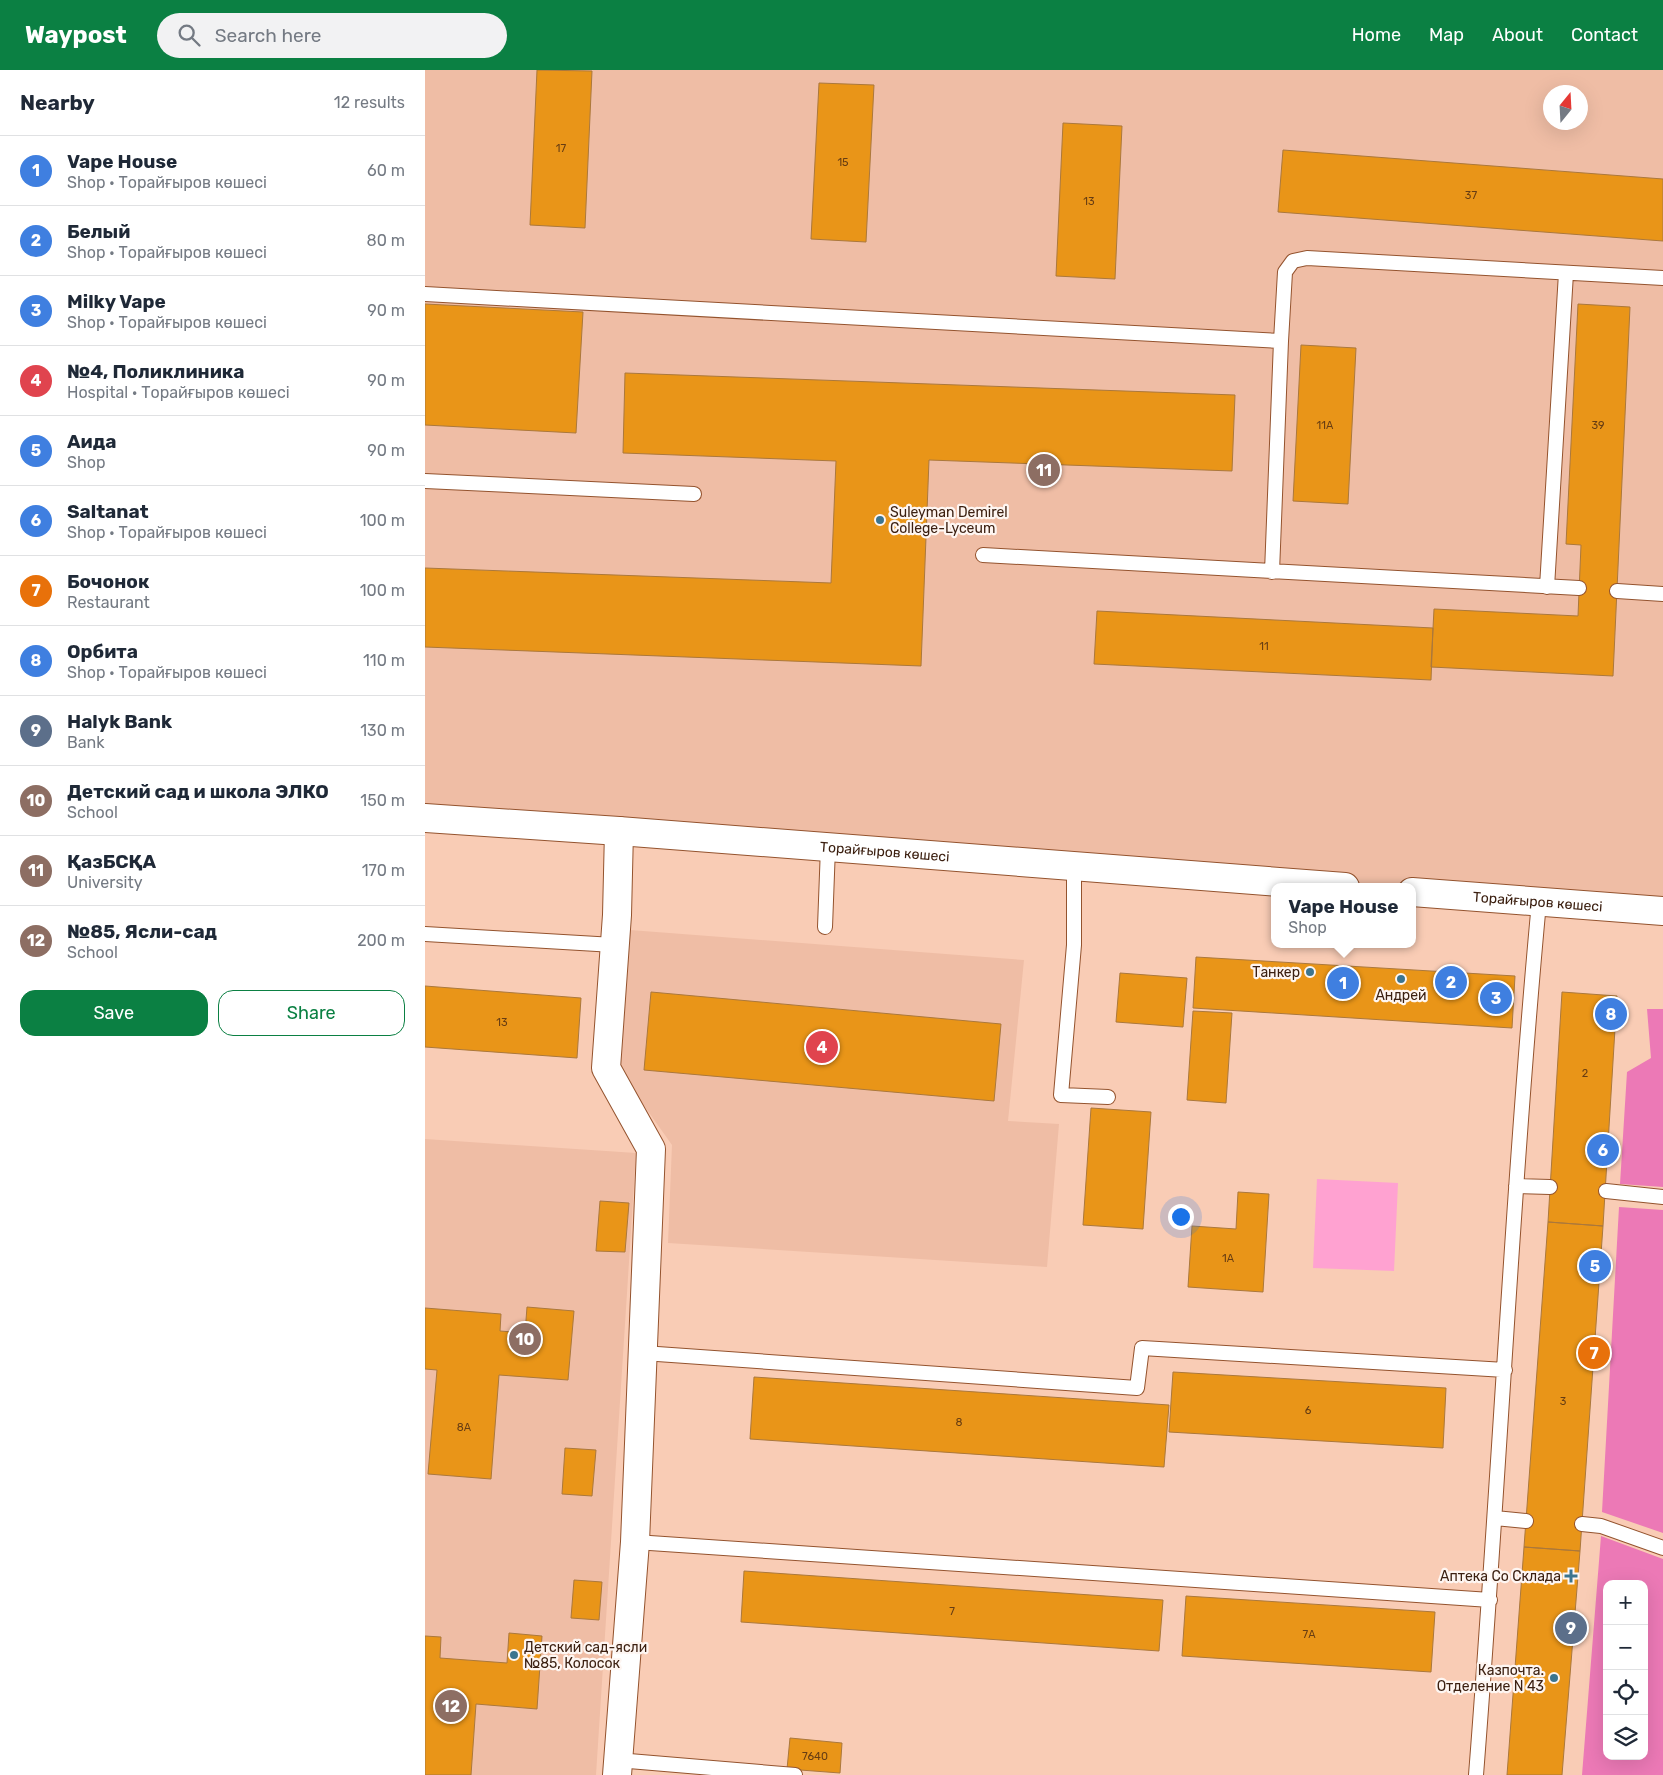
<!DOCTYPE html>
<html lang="en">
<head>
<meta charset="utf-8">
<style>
	:root { --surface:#fff; --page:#f2f2f3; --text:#1f2937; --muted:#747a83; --line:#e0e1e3; --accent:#0b8043 }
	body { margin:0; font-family:Rubik,sans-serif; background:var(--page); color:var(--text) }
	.controls { position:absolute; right:15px; bottom:15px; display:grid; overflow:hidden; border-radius:10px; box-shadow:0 5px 20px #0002 }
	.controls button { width:45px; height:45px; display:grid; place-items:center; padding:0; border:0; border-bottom:1px solid var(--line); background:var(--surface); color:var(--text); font:25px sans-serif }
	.compass { position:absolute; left:1118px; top:15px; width:45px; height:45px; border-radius:50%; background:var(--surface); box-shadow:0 5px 20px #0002; rotate:18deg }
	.you { position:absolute; left:755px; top:1146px; width:18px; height:18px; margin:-12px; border:4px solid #fff; border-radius:50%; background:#1a73e8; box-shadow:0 0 0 8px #1a73e833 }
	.badge { display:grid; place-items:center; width:32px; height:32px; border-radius:50%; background:var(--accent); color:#fff; font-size:16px; font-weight:700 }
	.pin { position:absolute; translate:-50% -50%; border:2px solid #fff; box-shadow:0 1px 5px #0006 }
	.popup { position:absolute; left:846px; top:813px; width:145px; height:65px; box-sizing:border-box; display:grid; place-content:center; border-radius:10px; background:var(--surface); filter:drop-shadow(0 1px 4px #0005); font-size:16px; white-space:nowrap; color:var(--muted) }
	.popup b { font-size:19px; color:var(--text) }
	.popup::after { content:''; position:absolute; left:50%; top:100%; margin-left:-10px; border:10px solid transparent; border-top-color:var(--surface) }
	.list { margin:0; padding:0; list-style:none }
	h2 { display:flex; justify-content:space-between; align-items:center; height:65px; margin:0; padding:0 20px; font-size:21px }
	h2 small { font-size:16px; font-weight:400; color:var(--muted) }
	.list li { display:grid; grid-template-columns:32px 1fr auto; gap:15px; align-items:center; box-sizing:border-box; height:70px; padding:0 20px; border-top:1px solid var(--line) }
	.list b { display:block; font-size:19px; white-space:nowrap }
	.list p { margin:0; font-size:16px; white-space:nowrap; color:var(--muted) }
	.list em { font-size:16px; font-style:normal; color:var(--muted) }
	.actions { display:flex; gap:10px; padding:15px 20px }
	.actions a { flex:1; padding:11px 0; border:1px solid var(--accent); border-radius:15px; text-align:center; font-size:18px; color:var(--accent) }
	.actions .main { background:var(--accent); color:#fff }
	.icon { flex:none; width:28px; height:28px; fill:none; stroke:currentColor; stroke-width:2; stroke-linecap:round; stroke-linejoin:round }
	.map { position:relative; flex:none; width:1238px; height:1705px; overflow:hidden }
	header { display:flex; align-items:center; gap:30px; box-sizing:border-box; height:70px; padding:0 25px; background:var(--accent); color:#fff }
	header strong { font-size:24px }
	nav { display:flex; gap:28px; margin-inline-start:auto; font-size:18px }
	.search { width:350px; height:45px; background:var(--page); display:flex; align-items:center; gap:12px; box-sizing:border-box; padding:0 18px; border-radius:28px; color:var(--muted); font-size:19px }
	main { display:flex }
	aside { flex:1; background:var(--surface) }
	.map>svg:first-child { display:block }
	.built { fill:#efbda5; fill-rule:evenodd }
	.green { fill:#ffa2d1 }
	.forest { fill:#ec79b6; fill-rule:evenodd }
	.building { fill:#e99518; stroke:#ab783c }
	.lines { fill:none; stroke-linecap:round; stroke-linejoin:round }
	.service-casing { stroke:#94532e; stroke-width:16 }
	.minor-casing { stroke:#94532e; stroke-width:30 }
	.tertiary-casing { stroke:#94532e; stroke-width:30 }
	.service { stroke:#fff; stroke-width:14 }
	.minor { stroke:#fff; stroke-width:28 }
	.tertiary { stroke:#fff; stroke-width:28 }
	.poi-dot { fill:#3c758f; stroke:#fef6f2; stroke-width:2 }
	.labels { text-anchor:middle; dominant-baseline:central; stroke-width:4.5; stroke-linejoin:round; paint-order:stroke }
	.number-label { font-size:11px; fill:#673d13 }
	.poi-label { font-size:14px; fill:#3c2011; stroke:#fef6f2; text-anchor:end }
	.street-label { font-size:14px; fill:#3c2011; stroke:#fef6f2 }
</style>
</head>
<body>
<header>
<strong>Waypost</strong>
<div class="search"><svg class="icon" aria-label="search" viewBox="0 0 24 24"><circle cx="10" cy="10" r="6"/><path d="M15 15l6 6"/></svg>Search here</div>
<nav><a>Home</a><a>Map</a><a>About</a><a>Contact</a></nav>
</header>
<main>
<aside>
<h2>Nearby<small>12 results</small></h2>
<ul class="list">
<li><span class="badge" style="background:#3f7fe0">1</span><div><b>Vape House</b><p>Shop · Торайғыров көшесі</p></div><em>60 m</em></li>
<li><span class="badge" style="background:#3f7fe0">2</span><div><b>Белый</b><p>Shop · Торайғыров көшесі</p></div><em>80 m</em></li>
<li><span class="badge" style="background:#3f7fe0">3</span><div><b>Milky Vape</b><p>Shop · Торайғыров көшесі</p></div><em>90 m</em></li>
<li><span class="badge" style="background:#e0444e">4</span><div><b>№4, Поликлиника</b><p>Hospital · Торайғыров көшесі</p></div><em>90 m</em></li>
<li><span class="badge" style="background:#3f7fe0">5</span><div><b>Аида</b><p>Shop</p></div><em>90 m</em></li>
<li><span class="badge" style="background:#3f7fe0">6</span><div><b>Saltanat</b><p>Shop · Торайғыров көшесі</p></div><em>100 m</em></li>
<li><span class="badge" style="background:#e8710a">7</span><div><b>Бочонок</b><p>Restaurant</p></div><em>100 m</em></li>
<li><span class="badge" style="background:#3f7fe0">8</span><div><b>Орбита</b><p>Shop · Торайғыров көшесі</p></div><em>110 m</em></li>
<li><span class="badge" style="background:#5c6f8a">9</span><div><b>Halyk Bank</b><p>Bank</p></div><em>130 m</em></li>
<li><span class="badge" style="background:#8d6e63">10</span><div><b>Детский сад и школа ЭЛКО</b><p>School</p></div><em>150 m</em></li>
<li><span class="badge" style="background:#8d6e63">11</span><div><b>ҚазБСҚА</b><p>University</p></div><em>170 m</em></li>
<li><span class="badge" style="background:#8d6e63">12</span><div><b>№85, Ясли-сад</b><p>School</p></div><em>200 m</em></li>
</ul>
<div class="actions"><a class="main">Save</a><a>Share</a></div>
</aside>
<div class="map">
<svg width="1238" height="1705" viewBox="0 0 1238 1705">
	<rect width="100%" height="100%" fill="#f9ccb5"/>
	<!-- built -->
	<path class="built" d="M0 0H1238V841L987 817H920L0 748ZM1126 22H1156V52H1126Z
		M205 860 599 890 583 1051 634 1054 622 1197 243 1173 247 1075 193 999Z
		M0 1069 211 1083 171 1705H0Z"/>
	<!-- green -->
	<path class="green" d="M892 1109 973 1113 969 1201 888 1198Z"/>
	<!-- forest -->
	<path class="forest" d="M1222 939H1238V1117L1195 1114 1202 1002 1226 988Z
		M1194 1137 1238 1140V1463L1177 1442Z
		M1176 1466 1238 1489V1705H1157ZM1182 1514H1219V1686H1182Z"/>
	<!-- building -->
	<path class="building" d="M112 0 167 1 160 158 105 155Z
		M394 13 449 15 441 172 386 169Z
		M638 53 697 56 690 209 631 206Z
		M858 80 1238 109V171L853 142Z
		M0 234 158 242 151 363 0 355Z
		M1153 234 1205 237 1188 606 1006 597 1009 539 1153 546 1156 475 1141 474Z
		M876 275 931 278 923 434 868 431Z
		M200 303 810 325 807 401 504 390 496 596 0 577V498L406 513 411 391 198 383Z
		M672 541 1008 558 1006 610 669 594Z
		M771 887 1090 906 1087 958 768 938Z
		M695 903 762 908 758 957 691 952Z
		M0 916 156 928 152 988 0 977Z
		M226 922 576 954 569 1031 219 1000Z
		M1137 922 1192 926 1178 1156 1123 1152Z
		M768 941 807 943 801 1033 762 1030Z
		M666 1038 726 1042 718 1159 658 1155Z
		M813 1122 844 1124 838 1222 763 1217 767 1156 811 1159Z
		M175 1131 204 1133 200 1182 171 1181Z
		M1123 1152 1178 1156 1155 1481 1099 1477Z
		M102 1237 149 1241 143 1310 74 1305 66 1409 3 1404 12 1300 0 1299V1238L76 1244 75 1261 100 1263Z
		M748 1302 1021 1318 1018 1378 744 1362Z
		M329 1307 744 1335 739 1397 325 1369Z
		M140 1378 171 1380 167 1426 137 1424Z
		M1099 1477 1155 1481 1137 1705H1082Z
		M319 1501 738 1530 734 1581 316 1552Z
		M149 1510 177 1512 174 1550 146 1548Z
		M761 1526 1010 1542 1006 1602 757 1586Z
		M84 1563 117 1566 112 1639 51 1634 46 1705H0V1566L16 1567 15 1588 82 1593Z
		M365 1668 417 1673 415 1703 362 1699Z"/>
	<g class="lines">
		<defs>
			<path id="service" d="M0 224 856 271 847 502
				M856 271 860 202 868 191 882 188 1238 208
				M0 411 269 424
				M558 485 1154 518
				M1122 517 1141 203
				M1192 521 1238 524
				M649 796V875L636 1025 683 1027
				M400 857 403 777
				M0 864 189 875
				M1091 1116 1125 1117
				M1181 1121 1238 1127
				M218 1283 712 1318 717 1278 1080 1300
				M1070 1448 1101 1451
				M1157 1454 1176 1456 1238 1478
				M210 1472 1065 1530
				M192 1690 370 1705
				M1051 1705C1074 1414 1087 1122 1114 832"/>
			<path id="minor" d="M192 1705 210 1472 226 1079 181 998 192 845 194 761"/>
			<g id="tertiary">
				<path id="s1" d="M0 748 194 761 920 817"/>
				<path id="s2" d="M987 822 1238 841"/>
			</g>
		</defs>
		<!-- service casing -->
		<use href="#service" class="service-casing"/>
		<!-- minor casing -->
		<use href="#minor" class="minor-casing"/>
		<!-- tertiary casing -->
		<use href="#tertiary" class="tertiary-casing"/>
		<!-- service -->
		<use href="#service" class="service"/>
		<!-- minor -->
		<use href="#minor" class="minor"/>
		<!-- tertiary -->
		<use href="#tertiary" class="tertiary"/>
	</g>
	<!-- markers -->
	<g class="poi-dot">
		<circle cx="455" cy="450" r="5"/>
		<circle cx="885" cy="902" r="5"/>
		<circle cx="976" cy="909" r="5"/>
		<path d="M1143.5 1498.5h5v5h5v5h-5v5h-5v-5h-5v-5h5z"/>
		<circle cx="89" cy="1585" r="5"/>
		<circle cx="1129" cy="1608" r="5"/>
	</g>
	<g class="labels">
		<!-- number labels -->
		<g class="number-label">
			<text x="136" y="78">17</text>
			<text x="418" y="92">15</text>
			<text x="1046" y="125">37</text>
			<text x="664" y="131">13</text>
			<text x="900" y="355">11А</text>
			<text x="1173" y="355">39</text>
			<text x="839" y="576">11</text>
			<text x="77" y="952">13</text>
			<text x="1160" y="1003">2</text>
			<text x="803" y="1188">1А</text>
			<text x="1138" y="1331">3</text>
			<text x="883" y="1340">6</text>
			<text x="534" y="1352">8</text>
			<text x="39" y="1357">8А</text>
			<text x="527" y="1541">7</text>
			<text x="884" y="1564">7А</text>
			<text x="390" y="1686">7640</text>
		</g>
		<!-- poi labels -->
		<g class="poi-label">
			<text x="465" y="442" text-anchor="start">Suleyman Demirel<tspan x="465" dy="16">College-Lyceum</tspan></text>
			<text x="875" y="902">Танкер</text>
			<text x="976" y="925" text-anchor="middle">Андрей</text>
			<text x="1136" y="1506">Аптека Со Склада</text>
			<text x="99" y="1577" text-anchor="start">Детский сад-ясли<tspan x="99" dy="16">№85, Колосок</tspan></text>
			<text x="1119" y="1600">Казпочта.<tspan x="1119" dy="16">Отделение N 43</tspan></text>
		</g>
		<!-- street labels -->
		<g class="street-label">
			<text stroke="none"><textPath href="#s1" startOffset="461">Торайғыров көшесі</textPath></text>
			<text stroke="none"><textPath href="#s2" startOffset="126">Торайғыров көшесі</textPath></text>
		</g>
	</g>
</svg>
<div class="controls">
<button>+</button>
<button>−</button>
<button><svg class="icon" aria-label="locate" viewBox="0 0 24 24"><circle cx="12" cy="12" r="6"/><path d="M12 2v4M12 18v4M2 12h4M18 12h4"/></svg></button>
<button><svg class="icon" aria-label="layers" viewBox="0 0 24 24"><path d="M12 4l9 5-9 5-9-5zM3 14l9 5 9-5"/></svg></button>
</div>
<svg class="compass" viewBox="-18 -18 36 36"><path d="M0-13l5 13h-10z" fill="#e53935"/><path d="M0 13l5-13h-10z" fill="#747a83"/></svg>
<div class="you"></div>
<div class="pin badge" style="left:918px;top:913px;background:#3f7fe0">1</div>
<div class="popup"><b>Vape House</b>Shop</div>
<div class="pin badge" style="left:1026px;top:912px;background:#3f7fe0">2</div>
<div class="pin badge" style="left:1071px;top:928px;background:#3f7fe0">3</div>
<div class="pin badge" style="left:397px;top:977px;background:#e0444e">4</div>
<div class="pin badge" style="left:1170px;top:1196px;background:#3f7fe0">5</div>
<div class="pin badge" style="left:1178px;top:1080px;background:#3f7fe0">6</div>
<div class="pin badge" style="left:1169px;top:1283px;background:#e8710a">7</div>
<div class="pin badge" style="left:1186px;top:944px;background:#3f7fe0">8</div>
<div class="pin badge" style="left:1146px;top:1558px;background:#5c6f8a">9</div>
<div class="pin badge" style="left:100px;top:1269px;background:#8d6e63">10</div>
<div class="pin badge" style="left:619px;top:400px;background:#8d6e63">11</div>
<div class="pin badge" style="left:26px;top:1636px;background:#8d6e63">12</div>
</div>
</main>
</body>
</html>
